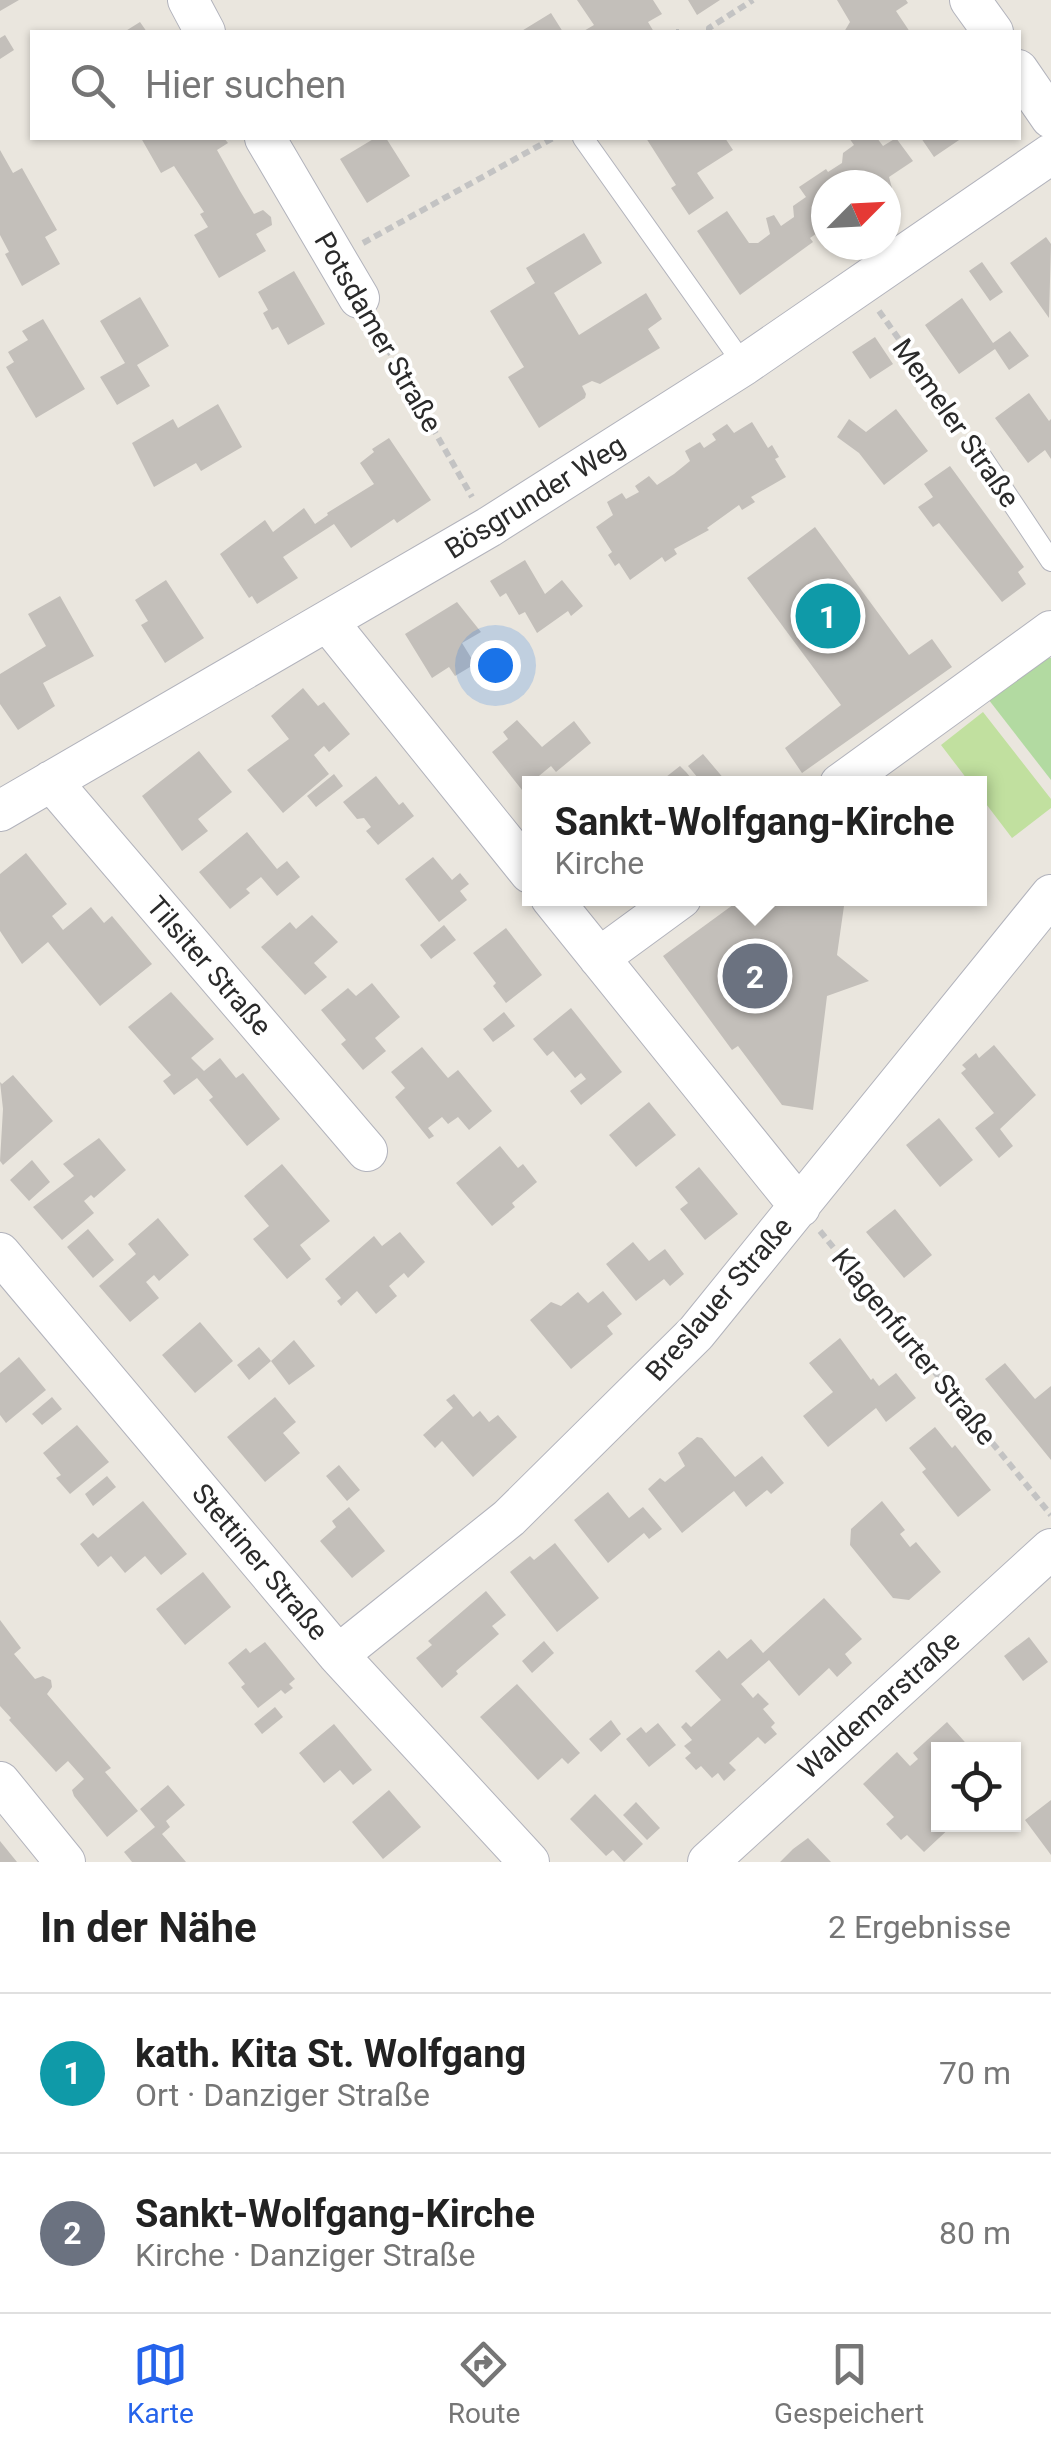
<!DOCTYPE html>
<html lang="de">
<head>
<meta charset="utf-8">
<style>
	:root { --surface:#fff; --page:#f2f2f2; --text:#222; --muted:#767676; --line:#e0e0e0; --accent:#2563eb }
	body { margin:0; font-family:Roboto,sans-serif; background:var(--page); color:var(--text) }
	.controls { position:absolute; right:30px; bottom:30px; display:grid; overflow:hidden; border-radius:0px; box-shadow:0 2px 8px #0004 }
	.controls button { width:90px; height:90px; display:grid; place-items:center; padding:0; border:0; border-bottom:2px solid var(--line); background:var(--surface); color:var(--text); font:50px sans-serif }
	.compass { position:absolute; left:811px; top:170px; width:90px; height:90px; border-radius:50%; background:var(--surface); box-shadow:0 2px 8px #0004; rotate:66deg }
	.you { position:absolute; left:495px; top:665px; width:35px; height:35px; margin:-25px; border:8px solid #fff; border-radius:50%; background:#1a73e8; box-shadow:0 0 0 15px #1a73e833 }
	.badge { display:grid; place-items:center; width:65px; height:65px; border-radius:50%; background:var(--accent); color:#fff; font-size:32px; font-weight:700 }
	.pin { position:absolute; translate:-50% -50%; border:5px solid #fff; box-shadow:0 2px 10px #0006 }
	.popup { position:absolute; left:522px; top:776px; width:465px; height:130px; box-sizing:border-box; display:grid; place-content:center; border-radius:0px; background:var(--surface); filter:drop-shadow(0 2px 8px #0005); font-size:32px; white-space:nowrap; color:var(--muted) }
	.popup b { font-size:38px; color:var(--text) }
	.popup::after { content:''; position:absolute; left:50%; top:100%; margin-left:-20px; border:20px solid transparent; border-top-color:var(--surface) }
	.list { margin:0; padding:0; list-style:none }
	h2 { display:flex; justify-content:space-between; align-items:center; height:130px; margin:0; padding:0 40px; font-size:42px }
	h2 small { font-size:32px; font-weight:400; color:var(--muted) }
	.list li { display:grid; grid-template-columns:65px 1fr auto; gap:30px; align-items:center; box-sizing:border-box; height:160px; padding:0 40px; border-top:2px solid var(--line) }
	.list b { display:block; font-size:38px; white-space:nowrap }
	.list p { margin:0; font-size:32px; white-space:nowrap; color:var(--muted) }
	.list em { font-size:32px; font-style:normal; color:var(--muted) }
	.icon { flex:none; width:55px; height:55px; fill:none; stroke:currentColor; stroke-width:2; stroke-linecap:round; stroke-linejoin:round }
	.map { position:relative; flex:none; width:1051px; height:1862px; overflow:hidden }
	.search { position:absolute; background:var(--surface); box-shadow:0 2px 8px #0004; left:30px; right:30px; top:30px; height:110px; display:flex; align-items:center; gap:25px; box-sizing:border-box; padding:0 35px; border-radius:0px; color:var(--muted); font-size:38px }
	.sheet { height:450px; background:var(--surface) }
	nav { display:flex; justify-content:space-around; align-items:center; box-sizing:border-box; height:140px; border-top:2px solid var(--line); background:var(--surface); font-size:28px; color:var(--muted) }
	nav a { display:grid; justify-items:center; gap:5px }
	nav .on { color:var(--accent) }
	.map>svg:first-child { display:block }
	.green { fill:#b2daa1 }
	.pitch { fill:#c1e09f }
	.building { fill:#c3bfba }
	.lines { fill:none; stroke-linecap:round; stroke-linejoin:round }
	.lane-casing { stroke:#b2b3bc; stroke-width:22 }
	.street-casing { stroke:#b2b3bc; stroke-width:42 }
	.path { stroke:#c3c3c3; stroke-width:6; stroke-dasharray:8 5; stroke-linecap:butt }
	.lane { stroke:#fff; stroke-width:20 }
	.street { stroke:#fff; stroke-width:40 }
	.labels { text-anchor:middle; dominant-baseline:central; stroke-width:8; stroke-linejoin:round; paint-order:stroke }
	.street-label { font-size:28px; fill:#2a2a2a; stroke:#fff }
</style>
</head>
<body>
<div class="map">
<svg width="1051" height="1862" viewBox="0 0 1051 1862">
	<rect width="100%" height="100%" fill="#eae6de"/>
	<!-- green -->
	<path class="green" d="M1036 658H1051V780L985 695Z"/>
	<!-- pitch -->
	<path class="pitch" d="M983 712 1051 799V808L1012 838 980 796V784L970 783 941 745Z"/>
	<!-- building -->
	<path class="building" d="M0 0H19L0 11Z
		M577 0H653L662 14 648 22 654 32H582L594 25Z
		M688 0H720L697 15Z
		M837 0H906L908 3 896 11 910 32H844L850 22Z
		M551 13 563 32H520Z
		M140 22 147 32H124Z
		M5 35 14 50 0 59V38Z
		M141 138H224L228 143 217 150 240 191 254 214 263 210 271 217 272 225 256 234 266 251 219 278 194 235 208 227 200 214 204 212 174 166 161 173Z
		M375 138H386L410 176 367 203 340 159Z
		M646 138H725L733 150 697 173 714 198 689 215 671 188 676 185Z
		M849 138H877L883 146 896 138 913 161 889 177 892 188 886 192V185H826V227L810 238 813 242 740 295 697 231 727 211 749 243H758L770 234 766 218 774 215 781 226 794 217 793 206 806 197 799 187 826 169 828 172 842 163 843 153 854 145Z
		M921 138H962L934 157Z
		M0 150 13 173 22 168 57 230 45 237 60 264 22 286 5 254 9 252 0 235Z
		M584 233 602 263 554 293 579 335 646 293 662 319 648 329 660 348 600 384 592 381 582 386 586 394 585 398 539 428 508 377 524 367 490 311 535 283 526 268Z
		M1046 237 1051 244 1049 318 1010 263Z
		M982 262 1003 292 990 301 969 271Z
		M294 271 325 324 288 345 278 327 272 330 263 313 268 310 258 292Z
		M140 297 169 346 137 365 150 386 117 405 100 377 125 363 100 321Z
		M962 298 993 343 1010 331 1029 356 1009 370 995 349 959 374 925 325Z
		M43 319 85 389 36 418 6 367 14 362 8 352 28 340 22 331Z
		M875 337 893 364 870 379 852 352Z
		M1029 393 1049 421 1051 419V459L1045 450 1028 463 995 418Z
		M218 404 242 447 201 471 196 463 154 487 132 443 173 419 178 428Z
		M896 409 928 451 884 485 859 453 837 437 849 419 866 432Z
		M752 422 768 448 772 445 779 457 775 459 786 477 751 497 755 502 742 510 739 505 707 528 709 530 674 549 677 554 665 562 662 557 630 580 619 563 615 566 608 555 612 552 596 527 613 515 607 502 622 493 626 499 639 492 635 486 649 476 657 485 674 474 690 461 685 451 700 442 704 448 716 440 712 434 727 424 734 433Z
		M389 438 431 500 397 523 394 519 351 548 334 524 283 557 298 578 257 604 252 596 249 598 220 554 265 520 273 532 304 508 315 524 328 515 327 513 374 484 360 463 374 452 372 449Z
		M950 466 1024 567 1018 572 1026 584 1002 602 939 523 933 527 918 507 933 497 924 484Z
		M815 527 909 655 932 639 952 667 802 773 785 748 841 705 747 578Z
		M525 560 545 594 562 580 583 606 571 616 568 611 537 633 525 612 519 615 506 593 500 597 490 581Z
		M166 580 204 638 165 663 141 625 148 621 135 600Z
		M60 596 94 656 43 683 55 706 18 730 0 704V674L46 646 28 614Z
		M457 602 481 632 462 643 475 664 455 676 449 667 432 678 405 634Z
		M303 688 318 706 324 702 350 734 329 752 324 746 314 755 329 774 283 813 247 770 289 739 271 716Z
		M517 720 542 747 574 721 591 743 556 772 551 766 522 790 492 752 508 739 503 732Z
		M199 751 232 792 198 819 208 831 182 851 142 796Z
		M703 754 725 780 721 784H703L688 766Z
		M680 766 686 772 696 784H672L666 777Z
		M334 774 343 786 316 807 307 796Z
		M376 776 399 805 403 802 414 816 378 845 366 831 371 827 364 818 357 819 343 802Z
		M247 832 277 869 287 861 300 877 277 896 261 877 246 889 250 893 230 909 199 872Z
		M26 853 67 904 52 916 63 930 91 907 104 923 112 916 152 964 100 1006 48 942 22 964 0 931V874Z
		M433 857 452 880 460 873 469 884 460 891 467 900 439 922 405 879Z
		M741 899H845L837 955 869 981 827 996 813 1110 782 1105 738 1046 732 1050 663 956Z
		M312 915 338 942 314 963 327 977 305 995 261 947 290 922 296 929Z
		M444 925 456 940 431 959 420 945Z
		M506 928 542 975 506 1003 493 986 496 983 473 953Z
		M372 983 400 1017 375 1038 386 1051 363 1070 341 1044 346 1040 321 1010 348 988 356 996Z
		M171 992 214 1039 191 1058 204 1071 220 1058 236 1078 243 1073 280 1119 247 1146 209 1100 213 1097 197 1078 174 1095 163 1081 171 1075 128 1027Z
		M571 1008 622 1072 581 1105 570 1091 586 1079 581 1073 575 1078 553 1051 547 1056 533 1039Z
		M504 1012 515 1026 493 1042 483 1029Z
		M994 1045 1036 1095 1000 1129 1013 1146 999 1158 975 1128 994 1113 961 1073 966 1069 962 1065 976 1053 979 1058Z
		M422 1047 448 1078 458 1070 492 1111 469 1130 458 1117 448 1124 442 1117 428 1128 434 1136 429 1139 395 1097 405 1088 391 1072Z
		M13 1075 53 1121 3 1165 0 1161 3 1109 0 1082 2 1084Z
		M649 1102 676 1135 636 1167 609 1135Z
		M939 1118 973 1160 940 1187 906 1145Z
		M99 1138 126 1170 94 1198 91 1195 84 1201 94 1213 62 1240 33 1207 74 1176 63 1164Z
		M500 1146 518 1168 523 1164 537 1182 512 1203 515 1207 492 1226 456 1183Z
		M32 1160 50 1182 29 1201 10 1180Z
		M282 1164 330 1221 300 1245 311 1259 287 1279 253 1239 269 1226 244 1196Z
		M699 1167 738 1214 705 1240 680 1209 688 1203 675 1187Z
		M895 1209 932 1255 904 1278 866 1232Z
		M158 1218 189 1255 159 1281 154 1275 146 1282 159 1298 130 1322 99 1286 136 1254 128 1244Z
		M88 1229 114 1260 93 1278 67 1247Z
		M400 1232 425 1262 408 1278 404 1273 389 1286 397 1296 376 1314 357 1291 341 1306 337 1301 341 1298 325 1279 374 1236 382 1246Z
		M633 1242 649 1261 665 1249 684 1274 670 1286 664 1279 636 1301 606 1264Z
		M603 1291 622 1314 607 1326 613 1334 571 1369 530 1320 551 1302 561 1306 578 1292 588 1303Z
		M200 1322 233 1361 195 1393 162 1355Z
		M840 1338 871 1380 873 1378 879 1386 896 1373 916 1398 886 1422 876 1408 828 1447 803 1416 833 1392 809 1363Z
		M294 1340 315 1366 289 1385 271 1361Z
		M259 1347 271 1361 249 1380 237 1365Z
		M19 1357 46 1390 6 1423 0 1415V1373Z
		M1005 1363 1035 1399 1051 1386V1460L985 1379Z
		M454 1394 473 1417 480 1411 489 1422 498 1415 517 1437 473 1477 442 1441 435 1448 423 1435 453 1408 446 1400Z
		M52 1397 62 1409 42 1425 32 1414Z
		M275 1397 296 1422 283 1433 300 1453 265 1482 227 1437Z
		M77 1425 109 1462 70 1494 56 1478 61 1475 43 1453Z
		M935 1427 952 1448 955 1445 991 1490 958 1517 922 1472 926 1469 909 1448Z
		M697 1437 702 1438 735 1477 762 1456 784 1483 771 1494 767 1490 746 1507 734 1491 682 1533 648 1489 660 1478 665 1482 685 1466 678 1453Z
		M339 1465 360 1490 347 1501 326 1476Z
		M107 1476 116 1487 93 1506 85 1494Z
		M608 1492 629 1518 643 1507 662 1529 649 1539 644 1533 608 1563 574 1520Z
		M143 1501 187 1554 161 1575 145 1556 125 1573 111 1556 98 1567 80 1544 93 1533 98 1538Z
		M882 1501 905 1530 900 1534 910 1547 916 1542 941 1572 909 1600 893 1598 850 1545 851 1529Z
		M349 1507 385 1551 352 1578 320 1541 336 1527 332 1521Z
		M555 1543 599 1598 557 1632 510 1572 530 1556 534 1560Z
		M203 1572 231 1607 185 1645 156 1609Z
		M486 1591 506 1615 492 1626 499 1634 456 1671 458 1674 442 1688 416 1658 432 1645 428 1641Z
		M824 1598 862 1639 845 1654 852 1663 837 1677 829 1668 799 1696 769 1660 741 1684 753 1698 758 1693 769 1704 763 1709 775 1723 771 1727 777 1734 765 1744 758 1737 729 1763 736 1770 724 1781 718 1773 712 1778 701 1766 696 1770 685 1758 691 1753 684 1746 692 1740 681 1727 686 1722 691 1727 721 1700 695 1671 719 1650 727 1659 751 1639 763 1653Z
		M0 1620 21 1648 14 1654 35 1679 43 1676 51 1680 52 1687 47 1694 111 1768 105 1772 138 1811 107 1837 74 1796 72 1790 84 1779 68 1761 56 1772 9 1720 11 1718 0 1706Z
		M1029 1637 1048 1662 1023 1681 1004 1656Z
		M544 1641 554 1653 532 1673 522 1661Z
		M265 1642 295 1679 289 1684 293 1688 285 1694 281 1690 258 1708 241 1687 245 1684 228 1663 246 1648 250 1653Z
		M517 1684 580 1753 568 1764 562 1758 538 1780 480 1717Z
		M275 1707 283 1717 262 1734 254 1724Z
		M611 1720 621 1734 601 1752 589 1739Z
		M947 1722 972 1750H938V1824H954L924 1852 907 1835 901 1840 886 1824 894 1817 863 1784 897 1752 910 1766 918 1759 913 1753Z
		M658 1723 676 1745 649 1767 626 1739 641 1727 646 1733Z
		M334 1724 372 1770 353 1785 340 1770 324 1783 299 1753Z
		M168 1785 185 1805 166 1821 170 1827 162 1834 186 1862H132L124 1852 155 1827 140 1809Z
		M389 1790 421 1827 383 1859 352 1822Z
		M595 1794 643 1844 624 1862 613 1850 606 1856 570 1819Z
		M1051 1800V1855L1025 1820Z
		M636 1802 660 1828 647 1840 623 1815Z
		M808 1838 831 1862H780L793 1849Z
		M0 1841 17 1862H0Z"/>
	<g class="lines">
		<defs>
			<path id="lane" d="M583 138 744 365
				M977 450 1051 561"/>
			<path id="street" d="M188 0 205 32
				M970 0 993 32
				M1018 70 1051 118
				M265 138 359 298
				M328 622 530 873
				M51 781 367 1151
				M840 784 1051 631
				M0 811 489 527 744 365 1051 154
				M551 898 800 1207
				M599 958 681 898
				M0 1253 338 1655 529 1862
				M338 1655 509 1518 696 1333 1051 895
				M0 1782 65 1862
				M708 1862 1051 1549"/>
		</defs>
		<!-- lane casing -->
		<use href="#lane" class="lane-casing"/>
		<!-- street casing -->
		<use href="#street" class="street-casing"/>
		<!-- path -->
		<path class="path" d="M676 32H679
			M709 32V28L753 0
			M363 243 553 138
			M879 311 964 431
			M374 325 472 497
			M820 1231 1051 1515"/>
		<!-- lane -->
		<use href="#lane" class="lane"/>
		<!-- street -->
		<use href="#street" class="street"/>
	</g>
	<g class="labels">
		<!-- street labels -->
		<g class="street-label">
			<text transform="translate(378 332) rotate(60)">Potsdamer Straße</text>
			<text transform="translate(956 423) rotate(55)">Memeler Straße</text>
			<text transform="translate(535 497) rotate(-32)">Bösgrunder Weg</text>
			<text transform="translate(209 966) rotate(49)">Tilsiter Straße</text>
			<text transform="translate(719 1299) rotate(-49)">Breslauer Straße</text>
			<text transform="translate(914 1347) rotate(51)">Klagenfurter Straße</text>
			<text transform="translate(260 1562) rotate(50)">Stettiner Straße</text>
			<text transform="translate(879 1705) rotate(-42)">Waldemarstraße</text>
		</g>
	</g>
</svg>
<div class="controls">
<button><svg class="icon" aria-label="locate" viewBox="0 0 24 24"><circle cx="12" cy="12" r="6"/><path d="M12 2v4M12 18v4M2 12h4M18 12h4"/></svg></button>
</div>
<svg class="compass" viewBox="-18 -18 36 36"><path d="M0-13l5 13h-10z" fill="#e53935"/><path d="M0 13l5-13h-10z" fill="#767676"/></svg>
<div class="you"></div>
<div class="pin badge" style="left:828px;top:616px;background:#0f9aa8">1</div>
<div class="pin badge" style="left:755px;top:976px;background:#6b7280">2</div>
<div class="popup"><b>Sankt-Wolfgang-Kirche</b>Kirche</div>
<div class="search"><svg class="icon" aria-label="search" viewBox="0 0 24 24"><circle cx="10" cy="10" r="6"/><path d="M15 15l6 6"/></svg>Hier suchen</div>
</div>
<section class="sheet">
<h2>In der Nähe<small>2 Ergebnisse</small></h2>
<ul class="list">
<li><span class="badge" style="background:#0f9aa8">1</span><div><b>kath. Kita St. Wolfgang</b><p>Ort · Danziger Straße</p></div><em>70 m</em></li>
<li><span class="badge" style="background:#6b7280">2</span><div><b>Sankt-Wolfgang-Kirche</b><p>Kirche · Danziger Straße</p></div><em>80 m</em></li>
</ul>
</section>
<nav>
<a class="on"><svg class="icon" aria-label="map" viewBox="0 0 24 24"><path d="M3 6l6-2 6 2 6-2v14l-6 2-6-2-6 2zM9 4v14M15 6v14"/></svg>Karte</a>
<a><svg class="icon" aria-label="directions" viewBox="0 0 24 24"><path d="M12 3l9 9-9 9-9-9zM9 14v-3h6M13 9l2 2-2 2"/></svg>Route</a>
<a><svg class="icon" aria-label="saved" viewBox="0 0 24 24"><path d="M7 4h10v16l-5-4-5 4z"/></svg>Gespeichert</a>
</nav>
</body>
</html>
